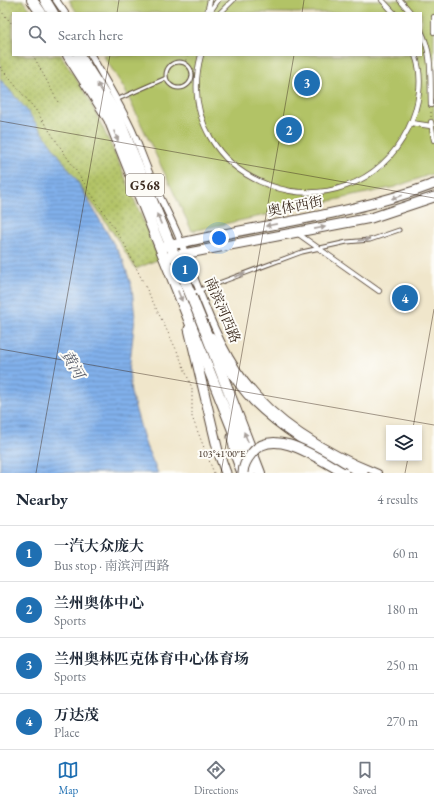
<!DOCTYPE html>
<html lang="en">
<head>
<meta charset="utf-8">
<style>
	:root { --surface:#fff; --page:#f2f2f3; --text:#1f2937; --muted:#747a83; --line:#e0e1e3; --accent:#1f6fb2 }
	body { margin:0; font-family:"EB Garamond","Noto Serif SC",serif; background:var(--page); color:var(--text) }
	.controls { position:absolute; right:12px; bottom:12px; display:grid; overflow:hidden; border-radius:0px; box-shadow:0 2px 6px #0003 }
	.controls button { width:36px; height:36px; display:grid; place-items:center; padding:0; border:0; border-bottom:1px solid var(--line); background:var(--surface); color:var(--text); font:20px sans-serif }
	.you { position:absolute; left:219px; top:238px; width:14px; height:14px; margin:-10px; border:3px solid #fff; border-radius:50%; background:#1a73e8; box-shadow:0 0 0 6px #1a73e833 }
	.badge { display:grid; place-items:center; width:26px; height:26px; border-radius:50%; background:var(--accent); color:#fff; font-size:13px; font-weight:700 }
	.pin { position:absolute; translate:-50% -50%; border:2px solid #fff; box-shadow:0 1px 4px #0006 }
	.list { margin:0; padding:0; list-style:none }
	h2 { display:flex; justify-content:space-between; align-items:center; height:52px; margin:0; padding:0 16px; font-size:17px }
	h2 small { font-size:13px; font-weight:400; color:var(--muted) }
	.list li { display:grid; grid-template-columns:26px 1fr auto; gap:12px; align-items:center; box-sizing:border-box; height:56px; padding:0 16px; border-top:1px solid var(--line) }
	.list b { display:block; font-size:15px; white-space:nowrap }
	.list p { margin:0; font-size:13px; white-space:nowrap; color:var(--muted) }
	.list em { font-size:13px; font-style:normal; color:var(--muted) }
	.icon { flex:none; width:22px; height:22px; fill:none; stroke:currentColor; stroke-width:2; stroke-linecap:round; stroke-linejoin:round }
	.map { position:relative; flex:none; width:434px; height:473px; overflow:hidden }
	.search { position:absolute; background:var(--surface); box-shadow:0 2px 6px #0003; left:12px; right:12px; top:12px; height:44px; display:flex; align-items:center; gap:10px; box-sizing:border-box; padding:0 14px; border-radius:0px; color:var(--muted); font-size:15px }
	.sheet { height:276px; background:var(--surface) }
	nav { display:flex; justify-content:space-around; align-items:center; box-sizing:border-box; height:56px; border-top:1px solid var(--line); background:var(--surface); font-size:11px; color:var(--muted) }
	nav a { display:grid; justify-items:center; gap:2px }
	nav .on { color:var(--accent) }
	.map>svg:first-child { display:block }
	.grass { fill:url(#grass-dots); stroke:#767642 }
	.pitch { fill:#b2c366; stroke:#767642 }
	.water { fill:url(#water-rules); stroke:#5e6d84 }
	.lines { fill:none; stroke-linecap:round; stroke-linejoin:round }
	.service-casing { stroke:#564638; stroke-width:5 }
	.pedestrian-casing { stroke:#564638; stroke-width:6 }
	.minor-casing { stroke:#564638; stroke-width:8 }
	.primary-casing { stroke:#564638; stroke-width:11 }
	.trunk-casing { stroke:#564638; stroke-width:12 }
	.path { stroke:#564638; stroke-width:1; stroke-dasharray:1 3; stroke-linecap:butt }
	.service { stroke:#fff; stroke-width:3 }
	.pedestrian { stroke:#fff; stroke-width:4.5 }
	.minor { stroke:#fff; stroke-width:6 }
	.primary { stroke:#fff; stroke-width:9 }
	.trunk { stroke:#fff; stroke-width:10 }
	.primary-bridge-casing { stroke:#564638; stroke-width:11; stroke-linecap:butt }
	.primary-bridge { stroke:#fff; stroke-width:9 }
	.oneway { fill:#a79f9a }
	.ticks { fill:none; stroke:#3b2a1e; stroke-width:1; stroke-opacity:0.45 }
	.labels { text-anchor:middle; dominant-baseline:central; stroke-width:4; stroke-linejoin:round; paint-order:stroke }
	.shield { fill:#fdfcf7; stroke:#75695f; stroke-width:1 }
	.shield-label { font-size:13px; font-weight:bold; fill:#3b2a1e }
	.street-label { font-size:14px; fill:#3b2a1e; stroke:#fdfcf7 }
	.water-label { font-size:15px; font-style:italic; fill:#545966; stroke:#fdfcf7 }
	.ticks-label { font-size:10px; text-anchor:middle; fill:#3b2a1e; stroke:#fdfcf7; stroke-width:4; stroke-linejoin:round; paint-order:stroke }
</style>
</head>
<body>
<div class="map">
<svg width="434" height="473" viewBox="0 0 434 473">
	<defs>
		<pattern id="grass-dots" width="8" height="8" patternUnits="userSpaceOnUse"><rect width="8" height="8" fill="#b2c366"/><path d="M2 2h.1M6 6h.1" fill="none" stroke="#929f53" stroke-width="1.8" stroke-linecap="round"/></pattern>
		<pattern id="water-rules" width="6" height="5" patternUnits="userSpaceOnUse"><rect width="6" height="5" fill="#81b0eb"/><path d="M0 2.5h6" fill="none" stroke="#6b8fbe"/></pattern>
	</defs>
	<rect width="100%" height="100%" fill="#fdfcf7"/>
	<filter id="ink" filterUnits="userSpaceOnUse"><feTurbulence type="fractalNoise" baseFrequency=".025" numOctaves="2"/><feDisplacementMap in="SourceGraphic" scale="8" xChannelSelector="R" yChannelSelector="G"/><feConvolveMatrix kernelMatrix="1 2 1 2 8 2 1 2 1" color-interpolation-filters="sRGB"/></filter>
	<filter id="wash" filterUnits="userSpaceOnUse"><feTurbulence type="fractalNoise" baseFrequency=".012" numOctaves="4" result="noise"/><feDisplacementMap in="SourceGraphic" scale="16" xChannelSelector="R" yChannelSelector="G"/><feGaussianBlur stdDeviation="0.9" result="paint"/><feColorMatrix in="noise" values="0 0 0 0 0 0 0 0 0 0 0 0 0 0 0 0 0 1.4 0 .05"/><feComposite in="paint" operator="in"/></filter>
	<g filter="url(#wash)">
		<rect width="100%" height="100%" fill="#f0e6cb"/>
		<!-- grass -->
		<path class="grass" d="M0 0H23L33 13H13V55H61L90 101 117 158 159 259 136 269 112 231 40 129 0 79Z"/>
		<!-- pitch -->
		<path class="pitch" d="M69 0H434V173L395 187 192 231 124 88 103 55H421V13H77Z"/>
		<!-- water -->
		<path class="water" d="M0 79 25 108 76 179 123 260 132 288 135 318 129 371 131 393 146 446 158 473H0Z"/>
	</g>
	<g filter="url(#ink)">
		<g class="lines">
			<defs>
				<path id="service" d="M166 75a13 13 0 1 1 26 0a13 13 0 1 1-26 0Z
					M116 100 166 78
					M192 293 302 252 347 242 370 240 399 230"/>
				<path id="pedestrian" d="M382 0 394 13
					M400 0 411 13
					M207 13 210 0
					M209 13 218 0
					M220 13 233 0
					M434 17V32
					M421 31C433 54 430 79 431 105
					M201 55C167 184 348 249 408 129 419 107 424 78 415 55
					M431 122 434 140
					M411 123 431 126
					M297 233 379 291"/>
				<path id="minor" d="M56 0 65 13
					M91 55C105 80 120 104 132 130 140 148 146 167 155 186 162 202 171 218 178 235 198 284 213 338 245 381 278 424 328 453 378 473"/>
				<path id="primary" d="M164 247C254 225 347 217 434 184
					M168 257 371 218 434 197
					M189 329 218 451 226 473
					M211 337C223 359 236 382 253 400 285 432 323 454 363 473
					M232 437 236 457 242 473"/>
				<path id="trunk" d="M32 0 41 13
					M45 0 53 13
					M68 55 109 119 250 473
					M79 55 117 115 201 320 260 473"/>
			</defs>
			<!-- service casing -->
			<use href="#service" class="service-casing"/>
			<!-- pedestrian casing -->
			<use href="#pedestrian" class="pedestrian-casing"/>
			<!-- minor casing -->
			<use href="#minor" class="minor-casing"/>
			<!-- primary casing -->
			<use href="#primary" class="primary-casing"/>
			<!-- trunk casing -->
			<use href="#trunk" class="trunk-casing"/>
			<!-- path -->
			<path class="path" d="M0 10 13 25
				M33 55 58 102
				M184 64 188 55
				M0 67 35 109 124 243 178 353 192 388V417L214 473
				M431 117V111"/>
			<!-- service -->
			<use href="#service" class="service"/>
			<!-- pedestrian -->
			<use href="#pedestrian" class="pedestrian"/>
			<!-- minor -->
			<use href="#minor" class="minor"/>
			<!-- primary -->
			<use href="#primary" class="primary"/>
			<!-- trunk -->
			<use href="#trunk" class="trunk"/>
			<defs>
				<path id="primary-bridge" d="M243 473C243 465 247 459 252 453 274 425 320 460 344 473"/>
			</defs>
			<!-- primary-bridge casing -->
			<use href="#primary-bridge" class="primary-bridge-casing"/>
			<!-- primary-bridge -->
			<use href="#primary-bridge" class="primary-bridge"/>
		</g>
		<!-- one-way arrows -->
		<defs><path id="oneway-solid" d="M-6-.8H1V-3.2L6.5 0L1 3.2V.8H-6Z"/></defs>
		<g class="oneway">
			<use href="#oneway-solid" transform="translate(100 88) rotate(-122)"/>
			<use href="#oneway-solid" transform="translate(116 136) rotate(68)"/>
			<use href="#oneway-solid" transform="translate(397 197) rotate(163)"/>
			<use href="#oneway-solid" transform="translate(159 219) rotate(-113)"/>
			<use href="#oneway-solid" transform="translate(271 225) rotate(169)"/>
			<use href="#oneway-solid" transform="translate(320 228) rotate(-11)"/>
			<use href="#oneway-solid" transform="translate(364 240) rotate(-7)"/>
			<use href="#oneway-solid" transform="translate(240 275) rotate(-20)"/>
			<use href="#oneway-solid" transform="translate(180 296) rotate(68)"/>
			<use href="#oneway-solid" transform="translate(246 437) rotate(-112)"/>
		</g>
	</g>
	<!-- ticks -->
	<path class="ticks" d="M117 13 119 0M302 13 304 0M0 121 434 198M0 349 434 425M413 428 434 309M36 473 110 55M221 473 294 55M405 473 408 458"/>
	<g class="labels">
		<!-- shield labels -->
		<rect class="shield" x="126" y="174" width="38" height="22" rx="3"/>
		<g class="shield-label">
			<text x="145" y="185">G568</text>
		</g>
		<!-- street labels -->
		<g class="street-label">
			<text transform="translate(295 206) rotate(-11)">奥体西街</text>
			<text transform="translate(223 310) rotate(67)">南滨河西路</text>
		</g>
		<!-- water labels -->
		<g class="water-label">
			<text transform="translate(73 364) rotate(60)">黄河</text>
		</g>
	</g>
	<g class="ticks-label">
		<text x="222" y="457">103°41'00"E</text>
	</g>
</svg>
<div class="controls">
<button><svg class="icon" aria-label="layers" viewBox="0 0 24 24"><path d="M12 4l9 5-9 5-9-5zM3 14l9 5 9-5"/></svg></button>
</div>
<div class="you"></div>
<div class="pin badge" style="left:185px;top:269px">1</div>
<div class="pin badge" style="left:289px;top:130px">2</div>
<div class="pin badge" style="left:307px;top:83px">3</div>
<div class="pin badge" style="left:405px;top:298px">4</div>
<div class="search"><svg class="icon" aria-label="search" viewBox="0 0 24 24"><circle cx="10" cy="10" r="6"/><path d="M15 15l6 6"/></svg>Search here</div>
</div>
<section class="sheet">
<h2>Nearby<small>4 results</small></h2>
<ul class="list">
<li><span class="badge">1</span><div><b>一汽大众庞大</b><p>Bus stop · 南滨河西路</p></div><em>60 m</em></li>
<li><span class="badge">2</span><div><b>兰州奥体中心</b><p>Sports</p></div><em>180 m</em></li>
<li><span class="badge">3</span><div><b>兰州奥林匹克体育中心体育场</b><p>Sports</p></div><em>250 m</em></li>
<li><span class="badge">4</span><div><b>万达茂</b><p>Place</p></div><em>270 m</em></li>
</ul>
</section>
<nav>
<a class="on"><svg class="icon" aria-label="map" viewBox="0 0 24 24"><path d="M3 6l6-2 6 2 6-2v14l-6 2-6-2-6 2zM9 4v14M15 6v14"/></svg>Map</a>
<a><svg class="icon" aria-label="directions" viewBox="0 0 24 24"><path d="M12 3l9 9-9 9-9-9zM9 14v-3h6M13 9l2 2-2 2"/></svg>Directions</a>
<a><svg class="icon" aria-label="saved" viewBox="0 0 24 24"><path d="M7 4h10v16l-5-4-5 4z"/></svg>Saved</a>
</nav>
</body>
</html>
